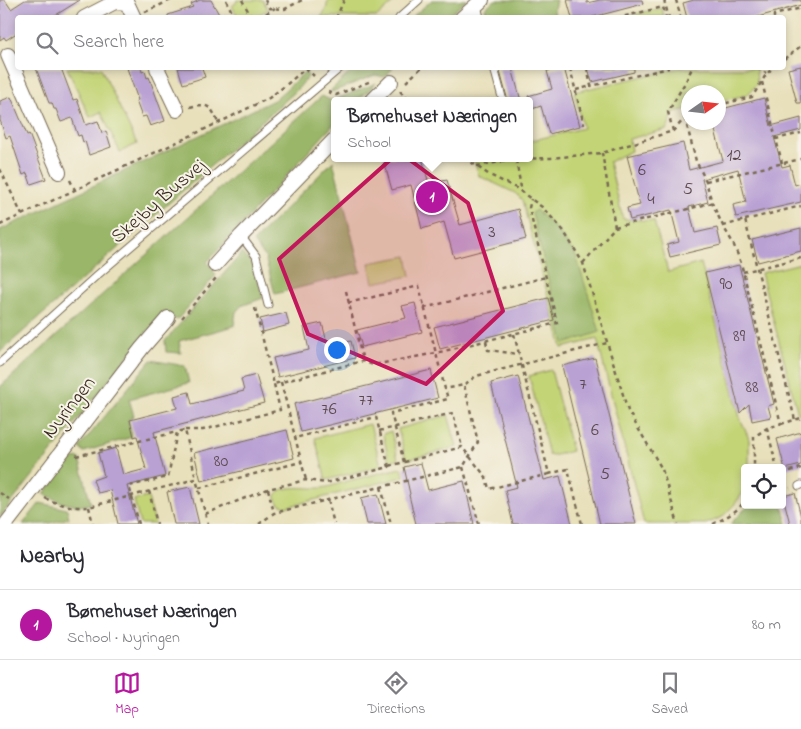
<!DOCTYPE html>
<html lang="en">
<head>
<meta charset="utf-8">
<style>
	:root { --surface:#fff; --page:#f2f2f3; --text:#2b2b33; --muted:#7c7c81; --line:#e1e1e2; --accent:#b5179e }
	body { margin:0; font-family:"Indie Flower",sans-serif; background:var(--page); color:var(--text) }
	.controls { position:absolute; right:15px; bottom:15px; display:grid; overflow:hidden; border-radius:5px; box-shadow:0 2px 8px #0003 }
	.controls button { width:45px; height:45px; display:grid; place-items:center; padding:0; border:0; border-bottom:1px solid var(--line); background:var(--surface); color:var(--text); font:25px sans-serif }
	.compass { position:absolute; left:681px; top:85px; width:45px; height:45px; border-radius:50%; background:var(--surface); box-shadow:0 2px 8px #0003; rotate:76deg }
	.you { position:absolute; left:336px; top:349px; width:18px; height:18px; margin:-12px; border:4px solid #fff; border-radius:50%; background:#1a73e8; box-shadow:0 0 0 8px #1a73e833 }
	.badge { display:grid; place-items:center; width:32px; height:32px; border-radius:50%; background:var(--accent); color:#fff; font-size:16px; font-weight:700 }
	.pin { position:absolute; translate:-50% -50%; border:2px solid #fff; box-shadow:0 1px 5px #0006 }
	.popup { position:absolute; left:331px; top:97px; width:202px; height:65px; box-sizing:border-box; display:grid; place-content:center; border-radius:5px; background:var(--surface); filter:drop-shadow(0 1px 4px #0005); font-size:16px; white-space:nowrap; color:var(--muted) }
	.popup b { font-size:19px; color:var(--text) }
	.popup::after { content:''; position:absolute; left:50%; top:100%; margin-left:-10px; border:10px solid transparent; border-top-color:var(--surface) }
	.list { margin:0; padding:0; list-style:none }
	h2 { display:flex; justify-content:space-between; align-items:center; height:65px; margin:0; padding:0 20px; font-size:21px }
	h2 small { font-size:16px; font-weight:400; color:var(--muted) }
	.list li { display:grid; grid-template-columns:32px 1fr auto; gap:15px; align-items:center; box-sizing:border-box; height:70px; padding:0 20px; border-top:1px solid var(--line) }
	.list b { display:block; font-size:19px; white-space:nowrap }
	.list p { margin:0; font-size:16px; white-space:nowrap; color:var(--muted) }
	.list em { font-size:16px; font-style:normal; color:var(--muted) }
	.icon { flex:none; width:28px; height:28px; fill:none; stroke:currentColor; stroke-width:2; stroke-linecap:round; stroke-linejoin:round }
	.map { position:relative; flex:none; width:801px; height:524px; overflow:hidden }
	.search { position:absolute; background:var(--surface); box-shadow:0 2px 8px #0003; left:15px; right:15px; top:15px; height:55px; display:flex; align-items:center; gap:12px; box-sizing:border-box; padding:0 18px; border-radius:5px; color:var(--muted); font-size:19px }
	.sheet { height:135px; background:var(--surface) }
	nav { display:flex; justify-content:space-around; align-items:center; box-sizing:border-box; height:70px; border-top:1px solid var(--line); background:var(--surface); font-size:14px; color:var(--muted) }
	nav a { display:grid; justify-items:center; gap:2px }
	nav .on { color:var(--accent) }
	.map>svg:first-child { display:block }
	.green { fill:#c3d476; stroke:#7f7f4a }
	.forest { fill:#9ab667; stroke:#6a7042 }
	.building { fill:#b9a1d4 }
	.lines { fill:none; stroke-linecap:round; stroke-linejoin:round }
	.lane-casing { stroke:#786a55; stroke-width:9 }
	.street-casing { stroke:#786a55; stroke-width:16 }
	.path { stroke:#786a55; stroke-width:2.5; stroke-dasharray:4 4; stroke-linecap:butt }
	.lane { stroke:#fff; stroke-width:7 }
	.street { stroke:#fff; stroke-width:14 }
	.marked { fill:#c2185b; fill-opacity:0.2; stroke:#c2185b; stroke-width:4; stroke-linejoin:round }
	.labels { text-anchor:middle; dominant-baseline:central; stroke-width:4; stroke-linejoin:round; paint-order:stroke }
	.number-label { font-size:18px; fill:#5a484c }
	.street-label { font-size:20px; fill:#3b2a1e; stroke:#f7f3e8 }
</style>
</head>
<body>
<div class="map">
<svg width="801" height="524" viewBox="0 0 801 524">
	<rect width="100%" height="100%" fill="#f7f3e8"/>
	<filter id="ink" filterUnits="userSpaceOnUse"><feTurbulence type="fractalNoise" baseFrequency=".02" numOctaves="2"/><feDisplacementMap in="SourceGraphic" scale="10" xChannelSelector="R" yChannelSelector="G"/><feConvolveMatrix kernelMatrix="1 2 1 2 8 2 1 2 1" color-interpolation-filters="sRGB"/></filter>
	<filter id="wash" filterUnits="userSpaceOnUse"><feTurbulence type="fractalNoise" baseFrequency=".0096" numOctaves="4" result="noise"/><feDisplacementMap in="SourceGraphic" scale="20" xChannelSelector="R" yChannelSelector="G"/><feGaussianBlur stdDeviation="1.12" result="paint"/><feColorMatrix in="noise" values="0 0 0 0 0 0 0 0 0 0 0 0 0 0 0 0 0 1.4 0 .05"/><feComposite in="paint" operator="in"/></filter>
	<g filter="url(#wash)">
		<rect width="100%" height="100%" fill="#e8e0bb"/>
		<!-- green -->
		<g class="green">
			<path d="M237,0H263L268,10L254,17H238L232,6L236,3Z"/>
			<path d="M328,0H396L377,17H321L326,10Z"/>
			<path d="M662,8L664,17H622Z"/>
			<path d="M67,68H101L137,144L120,152L101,112L90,117Z"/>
			<path d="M680,68H756L757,84L747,95L719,101L718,92H688V109L674,112L667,129L629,139L631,151L609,162L623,219L654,221L668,272L701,263L740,418L749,439V468H745V490L734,505L722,517L706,524H644L597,339L562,348L522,200L515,193L479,176L474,159L530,158V141L583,128L574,92Z"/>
			<path d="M407,256L411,276L373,283L369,263Z"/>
			<path d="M801,263V413L798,414L761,273Z"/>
			<path d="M551,370L572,451L552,456L549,455L529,376Z"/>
			<path d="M448,415L457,447L406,460L398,429Z"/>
			<path d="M370,424L381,466L326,480L315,438Z"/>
			<path d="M391,431L398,459L389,461L383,434Z"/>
			<path d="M400,468H402L404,476L403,477L286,507C278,505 271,498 280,491C289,485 311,489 322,488C331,487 339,483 348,481C365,477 383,472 400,468Z"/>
			<path d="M148,497L155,524H140L134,500Z"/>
		</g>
		<!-- forest -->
		<g class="forest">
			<path d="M432,0H467L447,17H412Z"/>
			<path d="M495,0H556L554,10L555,17H487L485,8Z"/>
			<path d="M355,68H393L385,77L375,75L332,92L331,90Z"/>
			<path d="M304,73L307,74L308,77L296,91L0,352V230L274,100Z"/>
			<path d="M376,83L357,101H334V124L207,262L216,275L177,320L163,312L0,517V387L322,96L332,101Z"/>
			<path d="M333,161L361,272L275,294L265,257L253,242Z"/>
			<path d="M536,210L558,231L576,256L600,332L564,344L532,213Z"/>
			<path d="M242,253L254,266L263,298L241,306L236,312L234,326L179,341L181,353L166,352L165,341Z"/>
			<path d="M151,360L185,366L189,383L129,399L134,416L128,420L132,437L84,452L79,448Z"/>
			<path d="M79,458L91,504L79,506L63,503L44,494L69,460Z"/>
			<path d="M40,503L67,509L69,518L46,524H23Z"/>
			<path d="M782,504L787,524H730L749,505Z"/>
		</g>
		<g id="blocks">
			<!-- building -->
			<g class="building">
				<path d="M0,0H5L11,9L25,0H80L51,18H18V32L6,40L4,37L0,40Z"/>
				<path d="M200,0H211L221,18H168V15L193,7L191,4Z"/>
				<path d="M567,0H587V3L600,0H642L643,4L589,18H572Z"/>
				<path d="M694,0H801V5L754,18H687L683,3Z"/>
				<path d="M801,66V103H797L788,69Z"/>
				<path d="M36,68H61L73,100L77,99L86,125L98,121L102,133L106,131L111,147L89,155L85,141L83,142L81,135L78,136L72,118L61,122L56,109H54L52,103H49Z"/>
				<path d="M127,68H141L142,72L145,71L147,78L149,77L165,121L150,126L146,116L142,117L136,101L138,100Z"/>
				<path d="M178,68H202L205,77L183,84Z"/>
				<path d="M499,68H512L521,101H508Z"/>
				<path d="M559,68H564L580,126L549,134L541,106L532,109L528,96L552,89L547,71Z"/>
				<path d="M588,68H634V72L592,82Z"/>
				<path d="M11,97L27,135L29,134L46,179L31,184L27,173L23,175L10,136L6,138L0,120V101Z"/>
				<path d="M764,98L771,126L801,118V130L774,137L782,167L790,165L795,185L801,183V202L736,217L733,205L746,202L738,169L702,179L708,202L689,207L695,233L717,228L721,245L670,257L667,245L679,242L671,210L630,220L627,208L640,205L627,156L683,143L689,170L723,161L713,122H718V110Z"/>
				<path d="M383,158H422L429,184L447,180L460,225L518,209L526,239L454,258L444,222L422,229L411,185L392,190Z"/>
				<path d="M801,228V251L758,262L752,240Z"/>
				<path d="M739,265L774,404L768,406L771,417L752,421L749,404L740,413L705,273Z"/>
				<path d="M548,298L554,320L440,349L434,327Z"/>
				<path d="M415,303L422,332L362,347L357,330L406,318L402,306Z"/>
				<path d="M286,313L289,325L263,332L260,319Z"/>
				<path d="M322,323L328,346L351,341L355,358L278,377L273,358L309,350L304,327Z"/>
				<path d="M595,358L636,524H600L562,366Z"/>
				<path d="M431,370L438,398L301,432L294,404Z"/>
				<path d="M256,375L264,403L154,432L165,476L127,486L137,524H118L110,490L98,493L93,480L104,476L98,453L116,448L123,475L146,469L137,436L134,437L130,420L177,408L174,396L189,392L192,404L244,391L241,379Z"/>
				<path d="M518,376L544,480L560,476L572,524H513L505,490L517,487L491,383Z"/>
				<path d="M287,430L294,458L201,481L194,453Z"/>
				<path d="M801,432V465L785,469L777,439Z"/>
				<path d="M421,463L428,490L464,481L474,524H416L409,495L410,494L404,467Z"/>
				<path d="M190,487L199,524H174L167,492Z"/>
				<path d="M795,493L801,517V524H790L783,496Z"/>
				<path d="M378,494L386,524H367L361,498Z"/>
			</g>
		</g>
	</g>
	<g filter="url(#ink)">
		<use href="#blocks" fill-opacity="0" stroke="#786a55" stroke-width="1"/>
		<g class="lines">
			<defs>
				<g id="lane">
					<path d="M477,5L480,18"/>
					<path d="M399,18L419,0"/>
					<path d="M494,68L503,101"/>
					<path d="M241,236L256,256L268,305"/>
					<path d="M0,363L95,277L340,68"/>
					<path d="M799,486L801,485"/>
				</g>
				<g id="street">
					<path d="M84,18L115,2L127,3L134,18"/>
					<path d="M462,18L482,0"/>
					<path d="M8,55L59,172"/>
					<path d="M157,68L177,110"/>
					<path d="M372,101L391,82"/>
					<path d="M215,265L241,236L334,140"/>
					<path d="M6,524L142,348L168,318"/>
				</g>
			</defs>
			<!-- lane casing -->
			<use href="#lane" class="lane-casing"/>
			<!-- street casing -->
			<use href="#street" class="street-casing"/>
			<!-- path -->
			<g class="path">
				<path d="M226,0L235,18"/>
				<path d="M242,0L252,18"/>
				<path d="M265,0L269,8L285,9L302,0"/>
				<path d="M664,0L669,18"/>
				<path d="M676,0L681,18"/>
				<path d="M145,12L171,0"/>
				<path d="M259,18L275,8"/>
				<path d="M336,18L344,0"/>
				<path d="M617,18L663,7L666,18"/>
				<path d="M774,18V15L801,8"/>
				<path d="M784,59L801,46"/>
				<path d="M306,68L314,76"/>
				<path d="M570,68L584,125"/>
				<path d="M587,68L591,86L669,68"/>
				<path d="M757,68L766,73"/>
				<path d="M406,82L421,68"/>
				<path d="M762,82L776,139"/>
				<path d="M576,90L591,86"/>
				<path d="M400,91L409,101"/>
				<path d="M328,92L336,95L371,81"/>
				<path d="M718,105L752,97C759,87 764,75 773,68"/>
				<path d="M190,107C208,102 212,107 218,123"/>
				<path d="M685,118L696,161L706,181L712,203L723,226L733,243L741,263L781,424L767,428L754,437V468"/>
				<path d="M673,131L668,112L686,81L692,68"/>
				<path d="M465,158L488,174L516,188L542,207L563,230L583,263L628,411L662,469L678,524"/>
				<path d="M516,160L522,193"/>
				<path d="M782,163L776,139L801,133"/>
				<path d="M477,166L516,159L551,158L602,153L673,131L688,115"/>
				<path d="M0,169L22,215"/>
				<path d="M70,180L75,190"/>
				<path d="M706,181L801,159"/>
				<path d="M745,220L801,206"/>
				<path d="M0,225L218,123L269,98L286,85L306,68"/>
				<path d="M723,226L745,220L795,420"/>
				<path d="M615,227L712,203"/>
				<path d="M583,263L615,227L602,153"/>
				<path d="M743,272L801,258"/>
				<path d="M346,291L363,361"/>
				<path d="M348,303L419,286L445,389L464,385L476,376L607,343"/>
				<path d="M255,308L274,384L363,361L373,365L436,353L557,323L529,208L531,199"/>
				<path d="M424,308L546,277"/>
				<path d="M182,318L216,278"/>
				<path d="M514,334L549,474L568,469L582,524"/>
				<path d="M486,341L488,350L519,354"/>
				<path d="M281,382L306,480"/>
				<path d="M781,424L801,418"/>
				<path d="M767,428L777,468"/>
				<path d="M185,430H203L280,410L274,384"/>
				<path d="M379,431L453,413L462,447"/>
				<path d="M76,456L177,432"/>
				<path d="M404,462L391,413L448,399L445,389"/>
				<path d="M389,466L462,447L486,477L489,489L549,474"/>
				<path d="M463,467L479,524"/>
				<path d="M782,473L801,468"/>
				<path d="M381,487L391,524"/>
				<path d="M199,488L301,462"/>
				<path d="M268,489L274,513"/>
				<path d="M782,490L790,488"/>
				<path d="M149,491L157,524"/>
				<path d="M0,493L9,499"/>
				<path d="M45,498C59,505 73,508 89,507L196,479L208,524"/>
				<path d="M328,500L334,524"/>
				<path d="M89,507L93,524"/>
				<path d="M205,514L268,489L306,480L326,483L389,467L376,417L295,438"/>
				<path d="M139,524L129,486L168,477L177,432L185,430L196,479"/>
				<path d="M259,524L274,513L463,467L478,442L464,385"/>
				<path d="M713,524C725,518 739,511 745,500"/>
			</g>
			<!-- lane -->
			<use href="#lane" class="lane"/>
			<!-- street -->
			<use href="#street" class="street"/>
		</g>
	</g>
	<!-- marked area -->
	<path class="marked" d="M399,152L468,203L503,311L426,384L308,334L279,259Z"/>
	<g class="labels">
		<!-- number labels -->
		<g class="number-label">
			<text x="734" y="156">12</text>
			<text x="642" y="171">6</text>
			<text x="688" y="190">5</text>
			<text x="651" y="200">4</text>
			<text x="492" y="233">3</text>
			<text x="726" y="285">90</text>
			<text x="739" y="337">89</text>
			<text x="583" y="385">7</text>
			<text x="752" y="388">88</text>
			<text x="366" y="401">77</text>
			<text x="329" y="410">76</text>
			<text x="595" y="431">6</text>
			<text x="221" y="462">80</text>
			<text x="605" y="475">5</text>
		</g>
		<!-- street labels -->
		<g class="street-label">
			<text transform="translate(159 202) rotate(-41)">Skejby Busvej</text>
			<text transform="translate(70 408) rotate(-52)">Nyringen</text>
		</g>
	</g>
</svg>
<div class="controls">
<button><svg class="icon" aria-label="locate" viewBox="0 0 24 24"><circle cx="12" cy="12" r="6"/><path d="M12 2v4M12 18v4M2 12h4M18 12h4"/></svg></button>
</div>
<svg class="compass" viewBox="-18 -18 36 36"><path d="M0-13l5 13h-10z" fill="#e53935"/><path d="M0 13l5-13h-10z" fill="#7c7c81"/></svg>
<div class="you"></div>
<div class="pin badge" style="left:432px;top:197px">1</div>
<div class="popup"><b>Børnehuset Næringen</b>School</div>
<div class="search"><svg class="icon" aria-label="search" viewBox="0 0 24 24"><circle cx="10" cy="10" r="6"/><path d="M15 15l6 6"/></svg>Search here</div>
</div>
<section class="sheet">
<h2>Nearby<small></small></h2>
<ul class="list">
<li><span class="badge">1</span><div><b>Børnehuset Næringen</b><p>School · Nyringen</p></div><em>80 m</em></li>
</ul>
</section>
<nav>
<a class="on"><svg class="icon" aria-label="map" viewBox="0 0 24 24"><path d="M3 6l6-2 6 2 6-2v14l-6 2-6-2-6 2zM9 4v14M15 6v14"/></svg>Map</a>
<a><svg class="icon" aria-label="directions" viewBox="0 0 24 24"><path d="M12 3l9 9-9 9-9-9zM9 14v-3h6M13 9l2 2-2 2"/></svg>Directions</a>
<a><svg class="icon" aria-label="saved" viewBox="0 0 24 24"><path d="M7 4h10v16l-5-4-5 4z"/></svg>Saved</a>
</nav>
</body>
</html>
